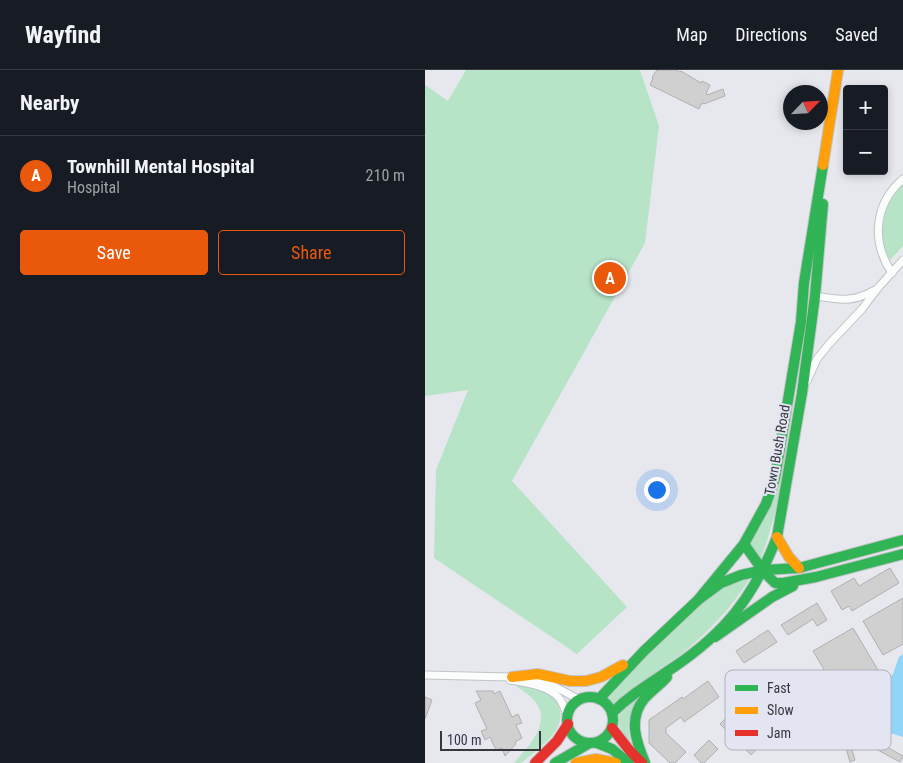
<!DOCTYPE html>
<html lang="en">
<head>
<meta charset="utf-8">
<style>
	:root { --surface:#171b24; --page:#20242c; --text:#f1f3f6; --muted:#9ea1a6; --line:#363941; --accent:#ea580c }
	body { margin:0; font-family:"Roboto Condensed",sans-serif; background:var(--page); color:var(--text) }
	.controls { position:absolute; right:15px; top:15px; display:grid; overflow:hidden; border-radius:5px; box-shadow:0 2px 8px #0003 }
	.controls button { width:45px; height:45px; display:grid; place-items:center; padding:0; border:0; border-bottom:1px solid var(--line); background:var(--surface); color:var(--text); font:25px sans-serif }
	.compass { position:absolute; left:358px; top:15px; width:45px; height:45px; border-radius:50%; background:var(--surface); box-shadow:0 2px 8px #0003; rotate:65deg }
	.scale { position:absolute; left:15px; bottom:12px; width:101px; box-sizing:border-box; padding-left:5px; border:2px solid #37383d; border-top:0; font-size:14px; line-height:18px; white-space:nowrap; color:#37383d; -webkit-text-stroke:4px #e3e6f2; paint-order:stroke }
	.you { position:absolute; left:231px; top:419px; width:18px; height:18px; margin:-12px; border:4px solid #fff; border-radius:50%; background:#1a73e8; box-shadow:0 0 0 8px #1a73e833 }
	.badge { display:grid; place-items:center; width:32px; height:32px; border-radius:50%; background:var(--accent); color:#fff; font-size:16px; font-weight:700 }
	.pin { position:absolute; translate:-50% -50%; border:2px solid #fff; box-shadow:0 1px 5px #0006 }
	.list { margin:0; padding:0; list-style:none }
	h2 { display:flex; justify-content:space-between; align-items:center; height:65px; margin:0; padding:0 20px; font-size:21px }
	h2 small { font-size:16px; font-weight:400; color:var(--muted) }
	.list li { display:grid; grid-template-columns:32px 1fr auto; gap:15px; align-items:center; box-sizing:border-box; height:80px; padding:0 20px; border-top:1px solid var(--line) }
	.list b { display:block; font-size:19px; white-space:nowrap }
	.list p { margin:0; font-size:16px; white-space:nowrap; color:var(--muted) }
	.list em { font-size:16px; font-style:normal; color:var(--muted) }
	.actions { display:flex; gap:10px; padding:15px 20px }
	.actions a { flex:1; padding:11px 0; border:1px solid var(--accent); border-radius:5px; text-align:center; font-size:18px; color:var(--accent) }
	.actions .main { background:var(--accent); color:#fff }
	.map { position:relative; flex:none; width:478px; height:693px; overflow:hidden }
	header { display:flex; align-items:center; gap:30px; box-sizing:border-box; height:70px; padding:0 25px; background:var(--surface); border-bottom:1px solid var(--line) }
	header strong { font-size:24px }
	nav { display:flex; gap:28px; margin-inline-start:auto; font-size:18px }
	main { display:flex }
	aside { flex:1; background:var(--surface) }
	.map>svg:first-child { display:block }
	.green { fill:#b7e3c7 }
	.water { fill:#91d6f8 }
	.building { fill:#d0d0d0; stroke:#b1b0b1 }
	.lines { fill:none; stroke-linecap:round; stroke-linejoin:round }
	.street-casing { stroke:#c1c3c7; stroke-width:9 }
	.fast-casing { stroke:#c1c3c7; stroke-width:12 }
	.slow-casing { stroke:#c1c3c7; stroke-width:12 }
	.jam-casing { stroke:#c1c3c7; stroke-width:12 }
	.street { stroke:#fbfcfc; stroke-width:7 }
	.fast { stroke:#30b455; stroke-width:10 }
	.slow { stroke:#ff9f0a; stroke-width:10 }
	.jam { stroke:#e5322d; stroke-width:10 }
	.labels { text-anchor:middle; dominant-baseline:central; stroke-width:4; stroke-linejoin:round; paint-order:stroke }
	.street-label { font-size:14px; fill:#37383d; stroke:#e3e6f2 }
	.key { fill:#e3e6f2; stroke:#afb2bc; stroke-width:1 }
	.key-label { font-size:14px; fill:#37383d }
</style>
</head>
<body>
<header>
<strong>Wayfind</strong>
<nav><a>Map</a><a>Directions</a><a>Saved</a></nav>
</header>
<main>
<aside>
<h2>Nearby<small></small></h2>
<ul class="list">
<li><span class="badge">A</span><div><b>Townhill Mental Hospital</b><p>Hospital</p></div><em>210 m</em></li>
</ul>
<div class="actions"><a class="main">Save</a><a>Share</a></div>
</aside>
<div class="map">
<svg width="478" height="693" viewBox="0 0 478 693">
	<rect width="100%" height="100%" fill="#e6e8ee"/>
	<!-- green -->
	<g class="green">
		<path d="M41,0H215L234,56L220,173L87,411L202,537L152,584L9,488L11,400L43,320L0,326V15L23,31Z"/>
		<path d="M478,111V176L465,190C449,166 459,131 478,111Z"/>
		<path d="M364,368C357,410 351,450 335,490L323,475L356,395Z"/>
		<path d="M328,503C312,531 290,555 266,576C241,597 212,613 189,635L179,626L290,517Z"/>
		<path d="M230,611C212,632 198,643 206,673C176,644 208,629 230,611Z"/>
		<path d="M88,613C97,615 110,615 118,619C125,622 132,629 134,636C143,660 112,680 96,693H89C104,676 130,650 107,628C101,622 94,619 88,613Z"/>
	</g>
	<!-- water -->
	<path class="water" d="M478,584V667L465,663L451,654L448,640L461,613L468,604L474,587Z"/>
	<!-- building -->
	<g class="building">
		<path d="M232,0H251L255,2L256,1L276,13L277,11L285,15L281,24L282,25L298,19L300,26L279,34L277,33L274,39L225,15L228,8L227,7Z"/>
		<path d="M465,498L474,513L427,541L424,536L417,540L406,521L429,508L434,516Z"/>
		<path d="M478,528V574L458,585L438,551Z"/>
		<path d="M392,533L402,550L392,556L388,549L363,565L356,555Z"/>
		<path d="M428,558L453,600L413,623L388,581Z"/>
		<path d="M343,560L352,572L319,593L311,581Z"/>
		<path d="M283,611L294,627L259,652L256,647L241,658V663L261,682L250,693H245L224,673V650L257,627L258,629Z"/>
		<path d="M51,621H68L69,624L75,621L87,647L93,644L97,653L91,655L97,668L90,672L91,674L80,686L77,678L71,680L65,667L60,670L56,661L62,659L50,633L56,630Z"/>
		<path d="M0,627L7,630L0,649Z"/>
		<path d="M313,636L343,667L326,685L295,654Z"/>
		<path d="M284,670L293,679L279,693H276L269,685Z"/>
		<path d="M425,673L430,690L425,692L420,675Z"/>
		<path d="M455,673L478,686L475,692L451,679Z"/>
	</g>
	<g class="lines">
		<defs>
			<g id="street">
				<path d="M467,203C446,172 449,134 478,109"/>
				<path d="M390,226C417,230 427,233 452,219"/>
				<path d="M382,311L392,289L404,274L437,239L452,219L478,190"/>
				<path d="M0,605L89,607"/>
				<path d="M103,608L123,613L155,630"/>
				<path d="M85,610C100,613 123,615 134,628C138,633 140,640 143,646"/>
			</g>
			<g id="fast">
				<path d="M319,474L339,502L350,513H358L391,507L478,484"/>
				<path d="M273,530L296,513L316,505L339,500L374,498L478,470"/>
				<path d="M290,567L347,527L368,516"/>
				<circle cx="165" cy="650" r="23"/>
				<path d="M174,629L219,581L273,530L319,474L341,434L350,408L376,252L379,213L398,95"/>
				<path d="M187,643C206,624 227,612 249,597C301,562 329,526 352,467L377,323L390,226L398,134"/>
				<path d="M172,673L187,679L204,693"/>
				<path d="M130,693L163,674"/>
				<path d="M220,693C211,671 203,649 219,629C226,621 235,615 242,607"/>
			</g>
			<g id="slow">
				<path d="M398,95L413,0"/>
				<path d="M352,467L364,487L374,498"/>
				<path d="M87,607L113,604L145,611H161L176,607L198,595"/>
				<path d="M151,693L171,689L191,693"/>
			</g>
			<g id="jam">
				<path d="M187,658L205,681L217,693"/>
				<path d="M110,693L132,671L143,654"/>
			</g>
		</defs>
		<!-- street casing -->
		<use href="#street" class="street-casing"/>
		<!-- fast casing -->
		<use href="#fast" class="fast-casing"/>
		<!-- slow casing -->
		<use href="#slow" class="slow-casing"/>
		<!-- jam casing -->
		<use href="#jam" class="jam-casing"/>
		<!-- street -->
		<use href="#street" class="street"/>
		<!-- fast -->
		<use href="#fast" class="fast"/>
		<!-- slow -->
		<use href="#slow" class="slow"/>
		<!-- jam -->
		<use href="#jam" class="jam"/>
	</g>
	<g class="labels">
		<!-- street labels -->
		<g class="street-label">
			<text transform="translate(352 380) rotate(-80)">Town Bush Road</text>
		</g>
	</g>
	<!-- legend -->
	<rect x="300" y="600" width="166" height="80" rx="8" class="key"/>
	<rect x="310" y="615" width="23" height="6" fill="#30b455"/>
	<rect x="310" y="637" width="23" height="7" fill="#ff9f0a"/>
	<rect x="310" y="660" width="23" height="6" fill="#e5322d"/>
	<g class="key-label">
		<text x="342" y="623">Fast</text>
		<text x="342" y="645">Slow</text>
		<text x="342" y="668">Jam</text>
	</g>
</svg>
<div class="controls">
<button>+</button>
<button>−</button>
</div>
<svg class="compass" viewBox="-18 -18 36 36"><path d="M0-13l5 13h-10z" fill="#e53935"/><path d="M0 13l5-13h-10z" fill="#9ea1a6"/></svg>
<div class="scale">100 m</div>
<div class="you"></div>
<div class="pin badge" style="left:185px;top:208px">A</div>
</div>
</main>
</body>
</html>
